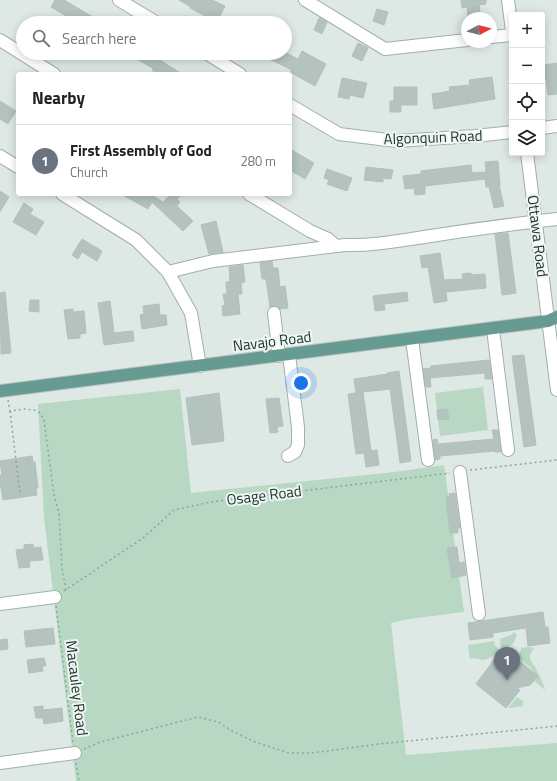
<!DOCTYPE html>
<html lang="en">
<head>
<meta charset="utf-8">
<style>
	:root { --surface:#fff; --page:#f2f2f2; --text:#222; --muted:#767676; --line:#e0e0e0; --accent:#b45309 }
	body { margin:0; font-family:"Titillium Web",sans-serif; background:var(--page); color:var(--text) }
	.controls { position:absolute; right:12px; top:12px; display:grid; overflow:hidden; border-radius:4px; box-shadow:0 2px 10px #0003 }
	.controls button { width:36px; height:36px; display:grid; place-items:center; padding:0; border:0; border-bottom:1px solid var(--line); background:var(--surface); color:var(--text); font:20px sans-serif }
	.compass { position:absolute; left:461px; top:12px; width:36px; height:36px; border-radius:50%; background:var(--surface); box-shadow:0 2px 10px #0003; rotate:83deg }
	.you { position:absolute; left:301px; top:383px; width:14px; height:14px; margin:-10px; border:3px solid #fff; border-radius:50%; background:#1a73e8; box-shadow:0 0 0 6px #1a73e833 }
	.badge { display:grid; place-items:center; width:26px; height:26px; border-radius:50%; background:var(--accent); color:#fff; font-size:13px; font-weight:700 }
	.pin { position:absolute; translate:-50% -33px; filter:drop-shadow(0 1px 2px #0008) }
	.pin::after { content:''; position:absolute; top:21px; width:14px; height:12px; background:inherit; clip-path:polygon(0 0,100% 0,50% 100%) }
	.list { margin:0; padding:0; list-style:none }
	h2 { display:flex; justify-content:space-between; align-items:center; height:52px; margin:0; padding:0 16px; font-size:17px }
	h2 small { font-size:13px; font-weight:400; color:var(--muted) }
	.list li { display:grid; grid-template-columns:26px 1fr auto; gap:12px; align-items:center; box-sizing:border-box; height:72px; padding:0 16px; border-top:1px solid var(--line) }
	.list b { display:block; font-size:15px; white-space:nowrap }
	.list p { margin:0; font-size:13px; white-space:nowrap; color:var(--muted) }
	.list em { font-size:13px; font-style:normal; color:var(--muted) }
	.icon { flex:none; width:22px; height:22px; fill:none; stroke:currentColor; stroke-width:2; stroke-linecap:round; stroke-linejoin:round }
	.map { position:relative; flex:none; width:557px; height:781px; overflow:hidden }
	.search { position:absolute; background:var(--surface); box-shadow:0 2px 10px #0003; left:16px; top:16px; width:276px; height:44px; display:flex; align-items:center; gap:10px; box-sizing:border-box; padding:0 14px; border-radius:22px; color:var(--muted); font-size:15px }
	.panel { position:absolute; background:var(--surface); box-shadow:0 2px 10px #0003; left:16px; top:72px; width:276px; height:124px; border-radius:4px }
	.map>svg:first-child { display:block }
	.green { fill:#b8d8c3 }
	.building { fill:#b4c3be; stroke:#b1c1bc }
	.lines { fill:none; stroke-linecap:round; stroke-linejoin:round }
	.minor-casing { stroke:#a2afac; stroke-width:14 }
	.major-casing { stroke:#bcc3c2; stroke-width:14 }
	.path { stroke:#81aaa0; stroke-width:1.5; stroke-dasharray:2 3; stroke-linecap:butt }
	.minor { stroke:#fff; stroke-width:12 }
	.major { stroke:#669b91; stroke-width:12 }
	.labels { text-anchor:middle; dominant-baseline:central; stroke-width:4; stroke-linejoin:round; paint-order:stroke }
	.street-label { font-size:15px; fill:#213732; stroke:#eef5f2 }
</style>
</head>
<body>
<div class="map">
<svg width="557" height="781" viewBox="0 0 557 781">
	<rect width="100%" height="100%" fill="#dee8e5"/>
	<!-- green -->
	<g class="green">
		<path d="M483,387L488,430L440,436L435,393Z"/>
		<path d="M180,389L191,493L395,472L444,465L464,612L409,619L391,623L406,755L557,743V781H76L44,518L38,404Z"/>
		<path d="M514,632L517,635C514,644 511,648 501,648L500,639L511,635Z"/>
		<path d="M494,641L495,645L499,650C494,655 487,662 479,659C475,658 474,658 470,659L468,645Z"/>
		<path d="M528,647L534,648C527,659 530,658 535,667C538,673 544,684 545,690L534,681L536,678C535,668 524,663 516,657L521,651V648Z"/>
		<path d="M517,697L523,701V706L508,708Z"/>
	</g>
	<!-- building -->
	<g class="building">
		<path d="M55,0H64L103,23H78L51,7Z"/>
		<path d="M179,0H212L225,6L217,22L190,8L191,7Z"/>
		<path d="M461,0H486V4L479,5L481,18H468L467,7L462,8Z"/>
		<path d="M377,9L388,12L384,25L373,21Z"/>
		<path d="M319,18L327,22L322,34L314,30Z"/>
		<path d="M358,43L368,48L362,61L352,56Z"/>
		<path d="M302,51L326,64L315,86L290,72L292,70L257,53H286L298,59Z"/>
		<path d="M126,53H149L182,74H158L152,70L154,69Z"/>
		<path d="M557,63V94L548,95L544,65Z"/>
		<path d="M492,77L495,99L434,109L432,94L450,91L449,87L470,85L469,80Z"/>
		<path d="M342,78L367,83L363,98L350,95L349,99L338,97Z"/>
		<path d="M394,87H417V105H401V112H390V101H394Z"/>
		<path d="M0,101L16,111L8,124L0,119Z"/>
		<path d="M290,149L314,163L305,179L290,170Z"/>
		<path d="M498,161L500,185H499L504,206L494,208L489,187H486L485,179L425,186V194L415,195L414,188L405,189L403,176L421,174V171L471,165L472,173L486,172L485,162Z"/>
		<path d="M366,167L393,170L391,179L383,178V182L364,180Z"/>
		<path d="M327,169L352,178L347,191L327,184L329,180L324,178Z"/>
		<path d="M0,191L9,197L0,212Z"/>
		<path d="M121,194H150L163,202L171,194H182L177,199L180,202L177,206L193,221L183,231L152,202L148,209Z"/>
		<path d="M24,203L33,209L30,214L44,222L36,235L13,222Z"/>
		<path d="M216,221L223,252L209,254L201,225Z"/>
		<path d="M508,233L516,293L502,295L495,234Z"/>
		<path d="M82,239L102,251L97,261L82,252L78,259L72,255Z"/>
		<path d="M440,253L444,280L463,279L462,274L471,273V275L485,274L486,288L446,292L447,301L434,303L428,267L422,268L420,256Z"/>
		<path d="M272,261L273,268H278L280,287L285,286L288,308L280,309L277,306L270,307L266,279H262L260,263Z"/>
		<path d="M243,265L245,282L241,283L242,294H238L240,314L223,316L222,306L225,305L223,294H227L226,282H230L229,267Z"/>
		<path d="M5,292L11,353L1,354L0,293Z"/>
		<path d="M407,292L408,301L384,304L385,310L375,311L373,296Z"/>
		<path d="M30,300H39V312L29,311Z"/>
		<path d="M110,301L114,333L133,331L134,341L104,345L98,303Z"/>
		<path d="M159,304L160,315H166L167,325L142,329L140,315L144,314L143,306Z"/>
		<path d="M73,309V312L84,311L86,333L80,334V338L68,339L64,310Z"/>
		<path d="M524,355L536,445L524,447L512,356Z"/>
		<path d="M489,360L492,379H485V373L430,378L431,387H426L423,369L431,368V366Z"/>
		<path d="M399,371L411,461L400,463L390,389L363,392L371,451L377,450L379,465L366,467L364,453L356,454L348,394L356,393L354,379L388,374L387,373Z"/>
		<path d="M219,393L224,441L192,445L186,398Z"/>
		<path d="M279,398L283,426L277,427L278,432L270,433L266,399Z"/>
		<path d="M447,409L449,419L438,420L437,410Z"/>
		<path d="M492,430H498L501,452H495V451L440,456V459L435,460L433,440L437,439L438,444L494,439Z"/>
		<path d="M32,456L33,462H35L38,488H36L37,495L3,500L0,482V475H2L0,461Z"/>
		<path d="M455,493L460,528H458V533H450L446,497H450L449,494Z"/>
		<path d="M33,544L34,548L41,547L43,560L29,561L30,567L19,568L16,550L24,549V545Z"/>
		<path d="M457,547L459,563L464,562L466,575L452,578L447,548Z"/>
		<path d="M543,612L545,627H548L550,643L528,646L526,628L493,633V637L470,640L468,623Z"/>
		<path d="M53,628L55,644L26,647L24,631Z"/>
		<path d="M7,639L8,649L0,650V640Z"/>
		<path d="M499,653L514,664L517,659L538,676L530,685L517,688L520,690L506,708L476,684Z"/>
		<path d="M44,658L46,666H42L43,671L29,673L27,660Z"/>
		<path d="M43,706V710L62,708L63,721L44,724L43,718H36L34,707Z"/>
	</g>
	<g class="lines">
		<defs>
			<g id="minor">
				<path d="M119,0L157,23"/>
				<path d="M305,0L385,49L467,40"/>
				<path d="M508,0L512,31"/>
				<path d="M491,37L512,35"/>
				<path d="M0,40L54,74"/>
				<path d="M206,53L240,74"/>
				<path d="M290,105L339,134L396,141L475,136L512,132"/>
				<path d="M542,128L557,126"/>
				<path d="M527,153L557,390"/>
				<path d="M0,156L18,167"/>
				<path d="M62,194L136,240L168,272L191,313L200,366"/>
				<path d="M249,194L310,231L328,239L336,246"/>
				<path d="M168,272L213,261L345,245C372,246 397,241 424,237C468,230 513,224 557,219"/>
				<path d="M274,313L279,356"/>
				<path d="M493,329L508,450"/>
				<path d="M412,339L428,460"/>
				<path d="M288,456L295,452L298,445V427L289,355"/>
				<path d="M460,472L479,614"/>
				<path d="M0,604L55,597"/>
				<path d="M0,763L75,753"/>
			</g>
			<path id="major" d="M0,391L548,321L557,317"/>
		</defs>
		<!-- minor casing -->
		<use href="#minor" class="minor-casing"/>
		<!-- major casing -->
		<use href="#major" class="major-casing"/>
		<!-- path -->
		<g class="path">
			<path d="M8,400L10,411L25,409L34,410L40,413L44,420L54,495L59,513L62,569L66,590"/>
			<path d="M10,411L20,493"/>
			<path d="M470,470L557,460"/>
			<path d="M64,591L143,538L174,510L211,502L450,473"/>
			<path d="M56,606L73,743"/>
			<path d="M84,749L100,742L198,717L218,722L234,732L255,742L289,753H312L379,744L557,726"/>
			<path d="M76,763L79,781"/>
		</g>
		<!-- minor -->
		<use href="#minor" class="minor"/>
		<!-- major -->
		<use href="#major" class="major"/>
	</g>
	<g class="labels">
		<!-- street labels -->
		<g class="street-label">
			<text transform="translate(433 137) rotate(-2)">Algonquin Road</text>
			<text transform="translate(538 236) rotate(83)">Ottawa Road</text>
			<text transform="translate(272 341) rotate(-7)">Navajo Road</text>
			<text transform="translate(264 495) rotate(-7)">Osage Road</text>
			<text transform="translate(77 688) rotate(83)">Macauley Road</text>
		</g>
	</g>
</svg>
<div class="controls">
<button>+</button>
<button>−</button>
<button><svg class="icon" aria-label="locate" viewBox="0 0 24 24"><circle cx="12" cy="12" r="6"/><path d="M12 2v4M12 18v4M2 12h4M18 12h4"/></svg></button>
<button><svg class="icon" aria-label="layers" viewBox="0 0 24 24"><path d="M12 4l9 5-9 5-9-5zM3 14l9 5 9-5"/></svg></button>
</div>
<svg class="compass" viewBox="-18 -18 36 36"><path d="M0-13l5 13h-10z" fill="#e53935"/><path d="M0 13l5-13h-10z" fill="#767676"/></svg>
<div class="you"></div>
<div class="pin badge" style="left:507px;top:680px;background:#6b7280">1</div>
<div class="search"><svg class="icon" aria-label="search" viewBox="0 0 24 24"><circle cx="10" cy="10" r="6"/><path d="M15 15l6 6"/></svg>Search here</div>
<section class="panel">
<h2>Nearby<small></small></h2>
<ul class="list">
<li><span class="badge" style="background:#6b7280">1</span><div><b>First Assembly of God</b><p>Church</p></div><em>280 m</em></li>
</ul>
</section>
</div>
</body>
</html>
